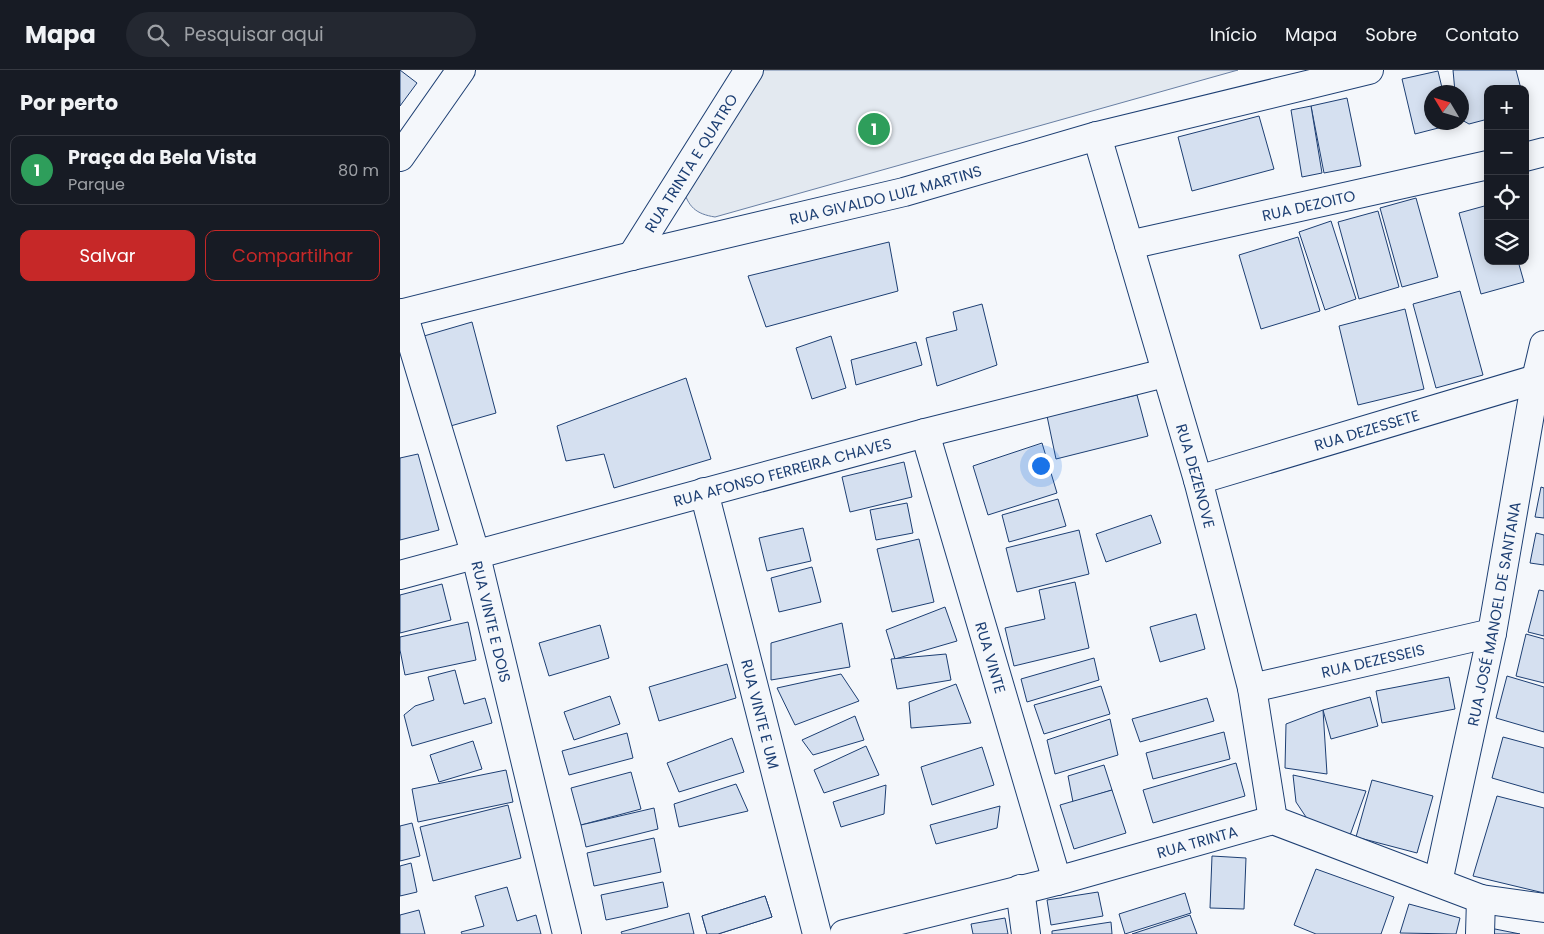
<!DOCTYPE html>
<html lang="pt">
<head>
<meta charset="utf-8">
<style>
	:root { --surface:#171b24; --page:#242831; --text:#f1f3f6; --muted:#9ea1a6; --line:#363941; --accent:#c62828 }
	body { margin:0; font-family:Poppins,sans-serif; background:var(--page); color:var(--text) }
	.controls { position:absolute; right:15px; top:15px; display:grid; overflow:hidden; border-radius:10px; box-shadow:0 2px 12px #0003 }
	.controls button { width:45px; height:45px; display:grid; place-items:center; padding:0; border:0; border-bottom:1px solid var(--line); background:var(--surface); color:var(--text); font:25px sans-serif }
	.compass { position:absolute; left:1024px; top:15px; width:45px; height:45px; border-radius:50%; background:var(--surface); box-shadow:0 2px 12px #0003; rotate:308deg }
	.you { position:absolute; left:640px; top:395px; width:18px; height:18px; margin:-12px; border:4px solid #fff; border-radius:50%; background:#1a73e8; box-shadow:0 0 0 8px #1a73e833 }
	.badge { display:grid; place-items:center; width:32px; height:32px; border-radius:50%; background:var(--accent); color:#fff; font-size:16px; font-weight:700 }
	.pin { position:absolute; translate:-50% -50%; border:2px solid #fff; box-shadow:0 1px 5px #0006 }
	.list { margin:0; padding:0; list-style:none }
	h2 { display:flex; justify-content:space-between; align-items:center; height:65px; margin:0; padding:0 20px; font-size:21px }
	h2 small { font-size:16px; font-weight:400; color:var(--muted) }
	.list li { display:grid; grid-template-columns:32px 1fr auto; gap:15px; align-items:center; box-sizing:border-box; height:70px; margin:0 10px 10px; padding:0 10px; border:1px solid var(--line); border-radius:10px }
	.list b { display:block; font-size:19px; white-space:nowrap }
	.list p { margin:0; font-size:16px; white-space:nowrap; color:var(--muted) }
	.list em { font-size:16px; font-style:normal; color:var(--muted) }
	.actions { display:flex; gap:10px; padding:15px 20px }
	.actions a { flex:1; padding:11px 0; border:1px solid var(--accent); border-radius:10px; text-align:center; font-size:18px; color:var(--accent) }
	.actions .main { background:var(--accent); color:#fff }
	.icon { flex:none; width:28px; height:28px; fill:none; stroke:currentColor; stroke-width:2; stroke-linecap:round; stroke-linejoin:round }
	.map { position:relative; flex:none; width:1144px; height:864px; overflow:hidden }
	header { display:flex; align-items:center; gap:30px; box-sizing:border-box; height:70px; padding:0 25px; background:var(--surface); border-bottom:1px solid var(--line) }
	header strong { font-size:24px }
	nav { display:flex; gap:28px; margin-inline-start:auto; font-size:18px }
	.search { width:350px; height:45px; background:var(--page); display:flex; align-items:center; gap:12px; box-sizing:border-box; padding:0 18px; border-radius:28px; color:var(--muted); font-size:19px }
	main { display:flex }
	aside { flex:1; background:var(--surface) }
	.map>svg:first-child { display:block }
	.green { fill:#e3e9f0; stroke:#687fa3 }
	.building { fill:#d5e0f0; stroke:#1d3f73 }
	.lines { fill:none; stroke-linecap:round; stroke-linejoin:round }
	.minor-casing { stroke:#1d3f73; stroke-width:30 }
	.minor { stroke:#f4f7fb; stroke-width:28 }
	.labels { text-anchor:middle; dominant-baseline:central; stroke-width:4; stroke-linejoin:round; paint-order:stroke }
	.street-label { font-size:15px; fill:#1d3f73; stroke:#f4f7fb }
</style>
</head>
<body>
<header>
<strong>Mapa</strong>
<div class="search"><svg class="icon" aria-label="search" viewBox="0 0 24 24"><circle cx="10" cy="10" r="6"/><path d="M15 15l6 6"/></svg>Pesquisar aqui</div>
<nav><a>Início</a><a>Mapa</a><a>Sobre</a><a>Contato</a></nav>
</header>
<main>
<aside>
<h2>Por perto<small></small></h2>
<ul class="list">
<li><span class="badge" style="background:#2e9e5b">1</span><div><b>Praça da Bela Vista</b><p>Parque</p></div><em>80 m</em></li>
</ul>
<div class="actions"><a class="main">Salvar</a><a>Compartilhar</a></div>
</aside>
<div class="map">
<svg width="1144" height="864" viewBox="0 0 1144 864">
	<rect width="100%" height="100%" fill="#f4f7fb"/>
	<!-- green -->
	<path class="green" d="M360,0H838L315,147C296,144 288,137 283,118Z"/>
	<!-- building -->
	<g class="building">
		<path d="M0,0L17,13L0,36Z"/>
		<path d="M1053,0H1116L1121,19H1088V49L1069,54L1062,50V22H1055Z"/>
		<path d="M1038,1L1043,22H1032V52H1049L1050,55L1015,64L1002,9Z"/>
		<path d="M947,28L961,96L924,103L911,36Z"/>
		<path d="M911,36L922,103L902,107L891,40Z"/>
		<path d="M859,46L874,99L792,121L778,67Z"/>
		<path d="M1016,128L1038,207L1002,217L980,138Z"/>
		<path d="M1088,135V191H1118L1124,212L1081,224L1059,143Z"/>
		<path d="M978,141L999,217L959,229L938,152Z"/>
		<path d="M931,151L956,229L925,240L899,162Z"/>
		<path d="M898,167L920,241L861,259L839,185Z"/>
		<path d="M489,172L498,221L366,257L348,206Z"/>
		<path d="M1060,221L1083,305L1036,318L1013,234Z"/>
		<path d="M582,234L597,295L537,316L526,268L557,260L553,242Z"/>
		<path d="M1005,239L1024,319L958,335L939,256Z"/>
		<path d="M72,252L96,343L47,357L24,266Z"/>
		<path d="M431,266L446,318L412,329L396,278Z"/>
		<path d="M516,272L522,295L456,315L451,290Z"/>
		<path d="M286,308L311,389L214,418L204,384L166,391L157,356Z"/>
		<path d="M737,325L748,366L656,389L647,346Z"/>
		<path d="M642,373L657,423L588,445L573,396Z"/>
		<path d="M18,384L39,460L0,470V388Z"/>
		<path d="M504,392L512,427L450,442L442,407Z"/>
		<path d="M1141,417L1144,418V448L1135,447Z"/>
		<path d="M658,429L666,456L609,472L602,445Z"/>
		<path d="M507,433L513,463L476,470L470,440Z"/>
		<path d="M751,445L761,473L706,492L696,464Z"/>
		<path d="M403,458L411,491L367,501L359,468Z"/>
		<path d="M679,460L689,504L617,522L606,478Z"/>
		<path d="M1136,463L1144,465V495L1130,493Z"/>
		<path d="M519,469L534,532L492,542L477,479Z"/>
		<path d="M412,497L421,532L379,542L371,508Z"/>
		<path d="M675,512L689,578L614,596L605,558L645,549L639,520Z"/>
		<path d="M42,514L51,550L0,563V525Z"/>
		<path d="M1139,520L1144,521V566L1128,562Z"/>
		<path d="M545,537L557,571L495,589L486,560Z"/>
		<path d="M796,544L805,579L760,592L750,557Z"/>
		<path d="M68,552L76,590L5,605L0,580V567Z"/>
		<path d="M442,553L450,597L371,610V573Z"/>
		<path d="M200,555L209,588L149,606L139,573Z"/>
		<path d="M1126,564L1144,569V613L1116,606Z"/>
		<path d="M546,584L551,610L497,619L491,589Z"/>
		<path d="M694,588L699,610L627,632L621,609Z"/>
		<path d="M327,594L336,628L259,651L249,617Z"/>
		<path d="M55,600L64,634L85,628L92,653L12,676L4,645L15,636L34,630L28,607Z"/>
		<path d="M441,604L459,631L395,655L377,618Z"/>
		<path d="M1107,606L1144,617V662L1096,648Z"/>
		<path d="M1049,607L1055,639L982,653L976,621Z"/>
		<path d="M556,614L571,653L511,658L509,632Z"/>
		<path d="M701,616L710,644L644,664L634,635Z"/>
		<path d="M210,626L220,654L174,670L164,642Z"/>
		<path d="M970,627L978,656L931,669L923,640Z"/>
		<path d="M807,628L814,651L740,672L732,649Z"/>
		<path d="M923,640L927,704L885,698L886,654Z"/>
		<path d="M455,646L464,670L413,685L402,670Z"/>
		<path d="M710,649L718,685L655,704L647,670Z"/>
		<path d="M824,662L830,689L753,709L746,683Z"/>
		<path d="M227,663L233,688L169,705L162,681Z"/>
		<path d="M1103,667L1144,678V723L1092,708Z"/>
		<path d="M332,668L344,702L279,722L267,693Z"/>
		<path d="M73,671L82,699L39,712L30,685Z"/>
		<path d="M466,676L479,705L424,723L414,700Z"/>
		<path d="M582,677L594,715L532,735L521,697Z"/>
		<path d="M836,693L845,726L753,753L743,720Z"/>
		<path d="M704,695L712,720L673,732L668,706Z"/>
		<path d="M106,700L113,732L18,752L12,719Z"/>
		<path d="M231,702L241,739L181,755L171,718Z"/>
		<path d="M893,705L966,721L949,768L912,756L896,732Z"/>
		<path d="M972,710L1033,726L1017,783L956,767Z"/>
		<path d="M336,714L348,741L279,757L274,734Z"/>
		<path d="M486,715L484,744L441,757L433,732Z"/>
		<path d="M712,720L726,763L674,779L660,735Z"/>
		<path d="M1097,726L1144,738V823L1073,806Z"/>
		<path d="M108,735L121,788L33,811L20,757Z"/>
		<path d="M600,736L597,758L536,774L530,755Z"/>
		<path d="M254,738L258,759L186,777L181,755Z"/>
		<path d="M12,753L20,786L0,791V756Z"/>
		<path d="M254,768L261,802L194,816L187,783Z"/>
		<path d="M812,786L846,788L844,839L810,838Z"/>
		<path d="M11,793L17,822L0,826V796Z"/>
		<path d="M916,799L994,827L981,864H916L894,855Z"/>
		<path d="M263,812L268,837L206,850L201,825Z"/>
		<path d="M107,817L117,851L136,845L141,864H62L61,862L84,856L75,826Z"/>
		<path d="M698,822L703,846L651,855L647,830Z"/>
		<path d="M785,823L791,843L725,864L719,844Z"/>
		<path d="M365,826L372,847L318,864H307L302,846Z"/>
		<path d="M365,826L372,847L318,864H307L302,846Z"/>
		<path d="M1009,834L1060,848L1056,864L1000,863Z"/>
		<path d="M19,840L25,864H0V845Z"/>
		<path d="M289,843L294,864H222L221,862Z"/>
		<path d="M790,845L797,864H732Z"/>
		<path d="M605,848L608,864H573L571,854Z"/>
		<path d="M711,852L712,864H652V861Z"/>
		<path d="M1085,857L1120,864H1085Z"/>
	</g>
	<g class="lines">
		<defs>
			<g id="minor">
				<path id="s1" d="M697,66L798,410L852,618L873,750"/>
				<path d="M0,87L61,0"/>
				<path d="M1125,87L1144,82"/>
				<path id="s2" d="M729,175L1088,95"/>
				<path id="s3" d="M232,186L349,0"/>
				<path id="s4" d="M3,243L76,486L167,864"/>
				<path id="s5" d="M0,244L232,186L504,122L697,66L969,0"/>
				<path id="s6" d="M525,363L657,811"/>
				<path id="s7" d="M798,410L1136,309"/>
				<path id="s8" d="M304,422L417,864"/>
				<path id="s9" d="M0,505L525,363L765,303"/>
				<path id="s10" d="M852,618L1092,563"/>
				<path id="s11" d="M1038,812L1092,563L1136,309L1144,275"/>
				<path d="M620,819L626,864"/>
				<path id="s12" d="M444,864L657,811L873,750L1081,829L1144,838"/>
				<path d="M1080,864L1081,829"/>
			</g>
		</defs>
		<!-- minor casing -->
		<use href="#minor" class="minor-casing"/>
		<!-- minor -->
		<use href="#minor" class="minor"/>
	</g>
	<g class="labels">
		<!-- street labels -->
		<g class="street-label">
			<text stroke="none"><textPath href="#s3" startOffset="110">RUA TRINTA E QUATRO</textPath></text>
			<text stroke="none"><textPath href="#s5" startOffset="500">RUA GIVALDO LUIZ MARTINS</textPath></text>
			<text stroke="none"><textPath href="#s2" startOffset="184">RUA DEZOITO</textPath></text>
			<text stroke="none"><textPath href="#s7" startOffset="176">RUA DEZESSETE</textPath></text>
			<text stroke="none"><textPath href="#s9" startOffset="396">RUA AFONSO FERREIRA CHAVES</textPath></text>
			<text stroke="none"><textPath href="#s1" startOffset="354">RUA DEZENOVE</textPath></text>
			<text stroke="none"><textPath href="#s11" startOffset="274">RUA JOSÉ MANOEL DE SANTANA</textPath></text>
			<text stroke="none"><textPath href="#s4" startOffset="321">RUA VINTE E DOIS</textPath></text>
			<text stroke="none"><textPath href="#s6" startOffset="234">RUA VINTE</textPath></text>
			<text stroke="none"><textPath href="#s10" startOffset="124">RUA DEZESSEIS</textPath></text>
			<text stroke="none"><textPath href="#s8" startOffset="229">RUA VINTE E UM</textPath></text>
			<text stroke="none"><textPath href="#s12" startOffset="365">RUA TRINTA</textPath></text>
		</g>
	</g>
</svg>
<div class="controls">
<button>+</button>
<button>−</button>
<button><svg class="icon" aria-label="locate" viewBox="0 0 24 24"><circle cx="12" cy="12" r="6"/><path d="M12 2v4M12 18v4M2 12h4M18 12h4"/></svg></button>
<button><svg class="icon" aria-label="layers" viewBox="0 0 24 24"><path d="M12 4l9 5-9 5-9-5zM3 14l9 5 9-5"/></svg></button>
</div>
<svg class="compass" viewBox="-18 -18 36 36"><path d="M0-13l5 13h-10z" fill="#e53935"/><path d="M0 13l5-13h-10z" fill="#9ea1a6"/></svg>
<div class="you"></div>
<div class="pin badge" style="left:474px;top:59px;background:#2e9e5b">1</div>
</div>
</main>
</body>
</html>
